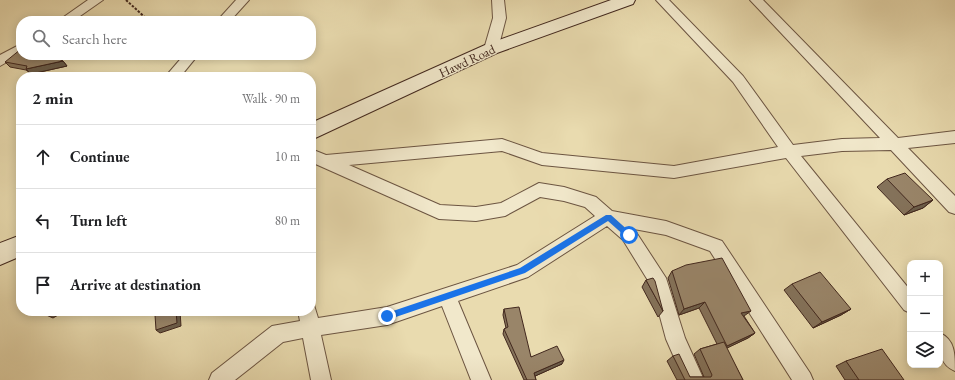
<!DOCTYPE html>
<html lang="en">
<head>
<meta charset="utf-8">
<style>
	:root { --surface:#fff; --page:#f6f6f6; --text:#202124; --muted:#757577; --line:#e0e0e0 }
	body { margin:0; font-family:"EB Garamond",serif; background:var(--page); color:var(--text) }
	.controls { position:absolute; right:12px; bottom:12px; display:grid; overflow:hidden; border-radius:8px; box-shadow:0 2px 10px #0003 }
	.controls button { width:36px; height:36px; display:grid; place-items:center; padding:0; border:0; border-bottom:1px solid var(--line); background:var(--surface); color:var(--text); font:20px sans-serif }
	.stop { position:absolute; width:12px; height:12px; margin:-9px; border:3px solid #1a73e8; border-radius:50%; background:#fff }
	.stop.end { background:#1a73e8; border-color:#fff; box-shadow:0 1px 4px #0008 }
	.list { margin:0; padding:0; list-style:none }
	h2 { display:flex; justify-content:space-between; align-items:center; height:52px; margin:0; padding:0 16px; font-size:17px }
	h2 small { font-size:13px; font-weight:400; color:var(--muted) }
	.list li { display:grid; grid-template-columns:26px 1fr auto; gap:12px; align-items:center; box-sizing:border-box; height:64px; padding:0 16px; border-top:1px solid var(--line) }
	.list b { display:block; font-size:15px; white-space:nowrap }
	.list em { font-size:13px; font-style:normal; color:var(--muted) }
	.icon { flex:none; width:22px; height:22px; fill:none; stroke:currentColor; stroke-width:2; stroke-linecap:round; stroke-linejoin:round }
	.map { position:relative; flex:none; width:955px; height:380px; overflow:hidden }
	.search { position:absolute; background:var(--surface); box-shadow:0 2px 10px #0003; left:16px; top:16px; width:300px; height:44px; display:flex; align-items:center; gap:10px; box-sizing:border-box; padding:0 14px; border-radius:16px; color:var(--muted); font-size:15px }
	.panel { position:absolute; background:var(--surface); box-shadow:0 2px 10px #0003; left:16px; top:72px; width:300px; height:244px; border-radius:16px }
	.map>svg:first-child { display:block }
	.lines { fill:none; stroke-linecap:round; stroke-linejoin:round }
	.street-casing { stroke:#6c5542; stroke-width:2 }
	.secondary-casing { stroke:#42281e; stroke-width:2 }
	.path { stroke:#42281e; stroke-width:2; stroke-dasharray:2.5 1.5; stroke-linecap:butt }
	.street { fill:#f1e8cb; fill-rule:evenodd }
	.secondary { fill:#f1e8cb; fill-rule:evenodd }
	.wall { fill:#84725a; stroke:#42281e }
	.shaded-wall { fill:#6b5d4a; stroke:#42281e }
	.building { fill:#998569; stroke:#42281e }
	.route { fill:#1a73e8 }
	.labels { text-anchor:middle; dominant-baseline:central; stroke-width:3; stroke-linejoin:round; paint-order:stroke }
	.street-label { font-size:13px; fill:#42281e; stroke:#f1e8cb }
</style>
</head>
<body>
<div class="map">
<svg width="955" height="380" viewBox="0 0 955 380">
	<rect width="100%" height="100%" fill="#e9dbaf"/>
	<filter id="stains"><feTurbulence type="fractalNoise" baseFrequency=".005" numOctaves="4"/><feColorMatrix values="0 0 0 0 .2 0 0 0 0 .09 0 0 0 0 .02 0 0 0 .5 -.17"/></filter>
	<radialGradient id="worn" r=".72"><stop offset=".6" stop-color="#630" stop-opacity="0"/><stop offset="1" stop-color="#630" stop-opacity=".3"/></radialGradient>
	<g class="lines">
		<defs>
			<g id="street">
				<path d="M88,0H103L73,21H58Z"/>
				<path d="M236,0H249L230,21H217Z"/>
				<path d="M492,0H504L506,18L498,49L496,52H486L484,49L493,18Z"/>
				<path d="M656,0H669L743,76L793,145L842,139L880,138L750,0H763L898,138L955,131V143L908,148L955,196V214L949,212L891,150L842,151L801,156L910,290V313L904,310L786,158L674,178L542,165L502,151L349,165L440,205L476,207L501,203L539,183L564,187L596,197L612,211L666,221L722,241L810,373L813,380H792L710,251L666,235L634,229L666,278L685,338L704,380H684L666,339L652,287L623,240L607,226L528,277L458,301L491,380H471L442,306L387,325L321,335L331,380H311L303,338L283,342L235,380H209L212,373L272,326L300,321L298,311H311V304L314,305L318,318L387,307L517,265L595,216L585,207L564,201L540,197L505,216L476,221L439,219L311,162V149L326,155L502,139L542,153L674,166L778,147L733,82Z"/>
				<path d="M21,44V54L0,66V55Z"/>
				<path d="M184,55H198L180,77H165Z"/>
				<path d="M940,333C955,340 955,354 955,371C938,364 940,349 940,333Z"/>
			</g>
			<g id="secondary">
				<path d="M611,0H635L633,4L497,53L311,140V123L485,45Z"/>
				<path d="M21,235V256L0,265V243Z"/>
			</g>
		</defs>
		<!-- street casing -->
		<use href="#street" class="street-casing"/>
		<!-- secondary casing -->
		<use href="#secondary" class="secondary-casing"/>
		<!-- path -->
		<path class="path" d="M126,0L149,21"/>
		<!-- street -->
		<use href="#street" class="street"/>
		<!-- secondary -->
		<use href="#secondary" class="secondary"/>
	</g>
	<!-- wall -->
	<g class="wall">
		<path d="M63,61L67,66L31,74L26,70L10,67L5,62Z"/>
		<path d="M887,179L933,200L923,208L904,215L877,187Z"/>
		<path d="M672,271L744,316L755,333L748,338L726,348L743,380H677L667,361L673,356L690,377H704L694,354L700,349L717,344L699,308L679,315L668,278Z"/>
		<path d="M646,280L663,311L658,317L642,287Z"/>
		<path d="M792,284L851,309L841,315L813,328L784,290Z"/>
		<path d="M504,309L531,357L562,364L535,376L536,380H524L503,334L504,329L506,328L503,315Z"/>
		<path d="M846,361L904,380H845L836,366Z"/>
	</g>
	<!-- shaded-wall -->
	<g class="shaded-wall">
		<path d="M63,61L67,66L31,74L26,69Z"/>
		<path d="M933,200L923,208L904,215L914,207Z"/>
		<path d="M705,302L699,308L679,315L684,309Z"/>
		<path d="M851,309L841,315L813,328L822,322Z"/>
		<path d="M48,311H65L53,318L44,314Z"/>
		<path d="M176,311H180L181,326L160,333L156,330Z"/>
		<path d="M751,311L744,316L735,319L741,313Z"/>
		<path d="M755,333L748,338L721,351L727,346Z"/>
		<path d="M564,360L562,364L533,377L534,373Z"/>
	</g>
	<!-- building -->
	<g class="building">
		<path d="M21,49V55H50L63,61L26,69L27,66L5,62Z"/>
		<path d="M905,173L933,200L914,207L887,179Z"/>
		<path d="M722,258L751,311L741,313L755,333L727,346L705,302L684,309L672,271L686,265Z"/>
		<path d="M820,272L851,309L822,322L792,284Z"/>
		<path d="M653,278L655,281L663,311L646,280Z"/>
		<path d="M519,307L531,357L557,346L564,360L534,373L536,380H527L504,329L508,327L504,309Z"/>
		<path d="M43,311H48L44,314Z"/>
		<path d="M167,311H176L177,323L156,330L155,315Z"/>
		<path d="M724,342L743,380H685L673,356L679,354L690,377H711L712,375L700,349Z"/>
		<path d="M882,349L904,380H859L846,361Z"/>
	</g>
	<!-- route -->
	<path class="route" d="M606,215H611L631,233V237H626L608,221L525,273L387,320L384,319L383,316L387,313L520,268Z"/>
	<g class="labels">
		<!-- street labels -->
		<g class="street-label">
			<text transform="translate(467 61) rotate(-25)">Hawd Road</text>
		</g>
	</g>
	<rect width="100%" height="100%" filter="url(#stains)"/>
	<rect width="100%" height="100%" fill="url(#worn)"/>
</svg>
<div class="controls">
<button>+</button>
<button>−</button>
<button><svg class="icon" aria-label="layers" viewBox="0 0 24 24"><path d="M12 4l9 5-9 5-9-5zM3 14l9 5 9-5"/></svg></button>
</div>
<div class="stop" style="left:629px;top:235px"></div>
<div class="stop end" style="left:387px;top:316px"></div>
<div class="search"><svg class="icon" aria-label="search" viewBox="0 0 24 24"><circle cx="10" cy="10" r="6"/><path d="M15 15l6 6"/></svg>Search here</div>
<section class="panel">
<h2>2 min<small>Walk · 90 m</small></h2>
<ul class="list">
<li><svg class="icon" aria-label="ahead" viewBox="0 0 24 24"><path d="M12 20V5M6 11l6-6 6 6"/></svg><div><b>Continue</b></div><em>10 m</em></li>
<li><svg class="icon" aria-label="left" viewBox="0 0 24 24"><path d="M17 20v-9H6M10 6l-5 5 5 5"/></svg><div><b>Turn left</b></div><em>80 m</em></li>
<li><svg class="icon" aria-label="arrive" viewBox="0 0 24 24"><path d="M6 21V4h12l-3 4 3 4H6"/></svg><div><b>Arrive at destination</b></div></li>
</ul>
</section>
</div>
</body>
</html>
